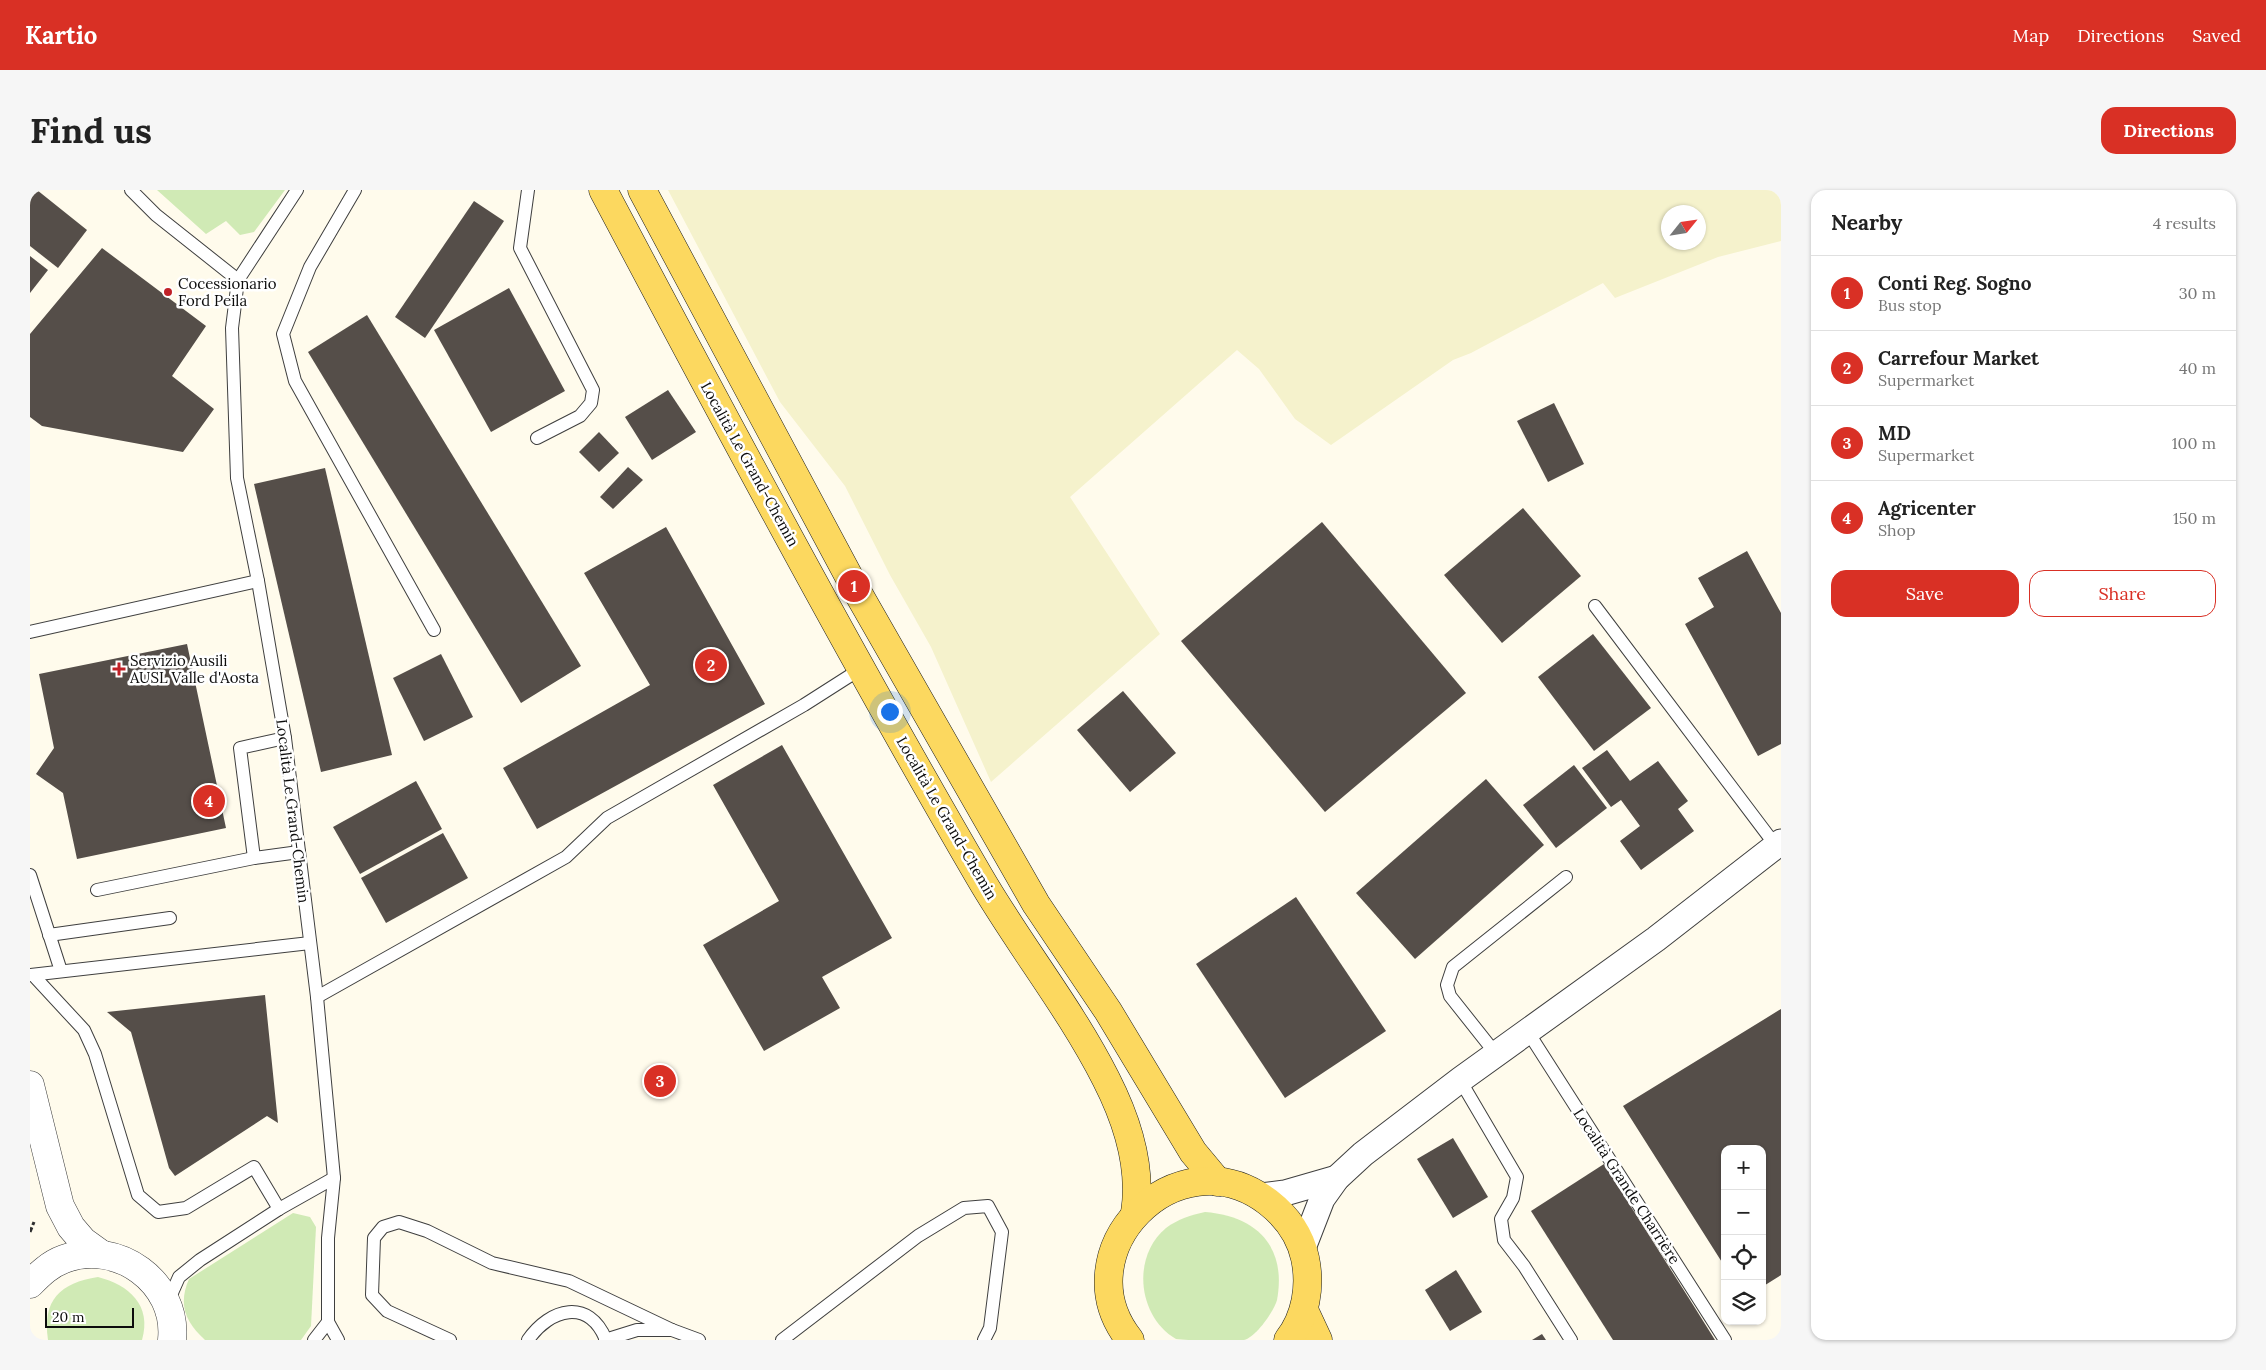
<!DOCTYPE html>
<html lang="en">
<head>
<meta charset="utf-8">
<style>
	:root { --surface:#fff; --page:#f6f6f6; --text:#222; --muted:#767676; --line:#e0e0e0; --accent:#d93025 }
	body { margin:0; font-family:Lora,serif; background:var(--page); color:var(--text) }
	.controls { position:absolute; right:15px; bottom:15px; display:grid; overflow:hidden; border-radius:10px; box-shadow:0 1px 4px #0004 }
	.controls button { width:45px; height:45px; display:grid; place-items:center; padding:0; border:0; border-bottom:1px solid var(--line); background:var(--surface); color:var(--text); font:25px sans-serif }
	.compass { position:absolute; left:1631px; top:15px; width:45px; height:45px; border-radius:50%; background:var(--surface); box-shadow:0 1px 4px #0004; rotate:60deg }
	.scale { position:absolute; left:15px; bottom:12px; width:89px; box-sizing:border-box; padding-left:5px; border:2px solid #0c0c0c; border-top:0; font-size:14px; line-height:18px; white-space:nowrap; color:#0c0c0c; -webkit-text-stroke:4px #fff; paint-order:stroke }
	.you { position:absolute; left:859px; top:521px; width:18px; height:18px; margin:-12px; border:4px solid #fff; border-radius:50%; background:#1a73e8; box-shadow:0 0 0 8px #1a73e833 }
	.badge { display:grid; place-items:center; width:32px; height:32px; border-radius:50%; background:var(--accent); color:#fff; font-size:16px; font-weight:700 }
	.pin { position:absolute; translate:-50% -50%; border:2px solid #fff; box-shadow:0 1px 5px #0006 }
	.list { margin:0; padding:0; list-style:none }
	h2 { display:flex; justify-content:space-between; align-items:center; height:65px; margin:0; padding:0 20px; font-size:21px }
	h2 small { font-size:16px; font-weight:400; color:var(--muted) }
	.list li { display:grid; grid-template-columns:32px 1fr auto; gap:15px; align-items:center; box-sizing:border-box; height:75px; padding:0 20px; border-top:1px solid var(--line) }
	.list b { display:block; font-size:19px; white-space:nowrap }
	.list p { margin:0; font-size:16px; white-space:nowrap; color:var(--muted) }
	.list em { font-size:16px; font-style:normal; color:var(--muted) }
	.actions { display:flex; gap:10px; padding:15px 20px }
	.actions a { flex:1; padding:11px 0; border:1px solid var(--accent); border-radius:15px; text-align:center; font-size:18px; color:var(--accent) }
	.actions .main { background:var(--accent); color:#fff }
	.icon { flex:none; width:28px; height:28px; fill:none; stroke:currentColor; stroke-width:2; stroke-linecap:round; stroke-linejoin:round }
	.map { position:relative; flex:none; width:1751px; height:1150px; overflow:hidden; border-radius:15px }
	header { display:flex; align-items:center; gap:30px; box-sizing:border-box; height:70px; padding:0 25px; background:var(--accent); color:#fff }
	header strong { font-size:24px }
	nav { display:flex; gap:28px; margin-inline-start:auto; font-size:18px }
	.intro { display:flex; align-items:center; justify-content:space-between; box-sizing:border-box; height:120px; padding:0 30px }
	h1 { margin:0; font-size:35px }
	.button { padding:12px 22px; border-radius:15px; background:var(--accent); color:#fff; font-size:18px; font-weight:700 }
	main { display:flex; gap:30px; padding:0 30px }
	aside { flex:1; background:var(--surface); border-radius:15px; box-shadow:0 1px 4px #0004 }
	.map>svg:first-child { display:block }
	.farmland { fill:#f5f2cc; fill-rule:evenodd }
	.green { fill:#d0eab5 }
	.building { fill:#554e49 }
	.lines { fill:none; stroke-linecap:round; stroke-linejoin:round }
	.service-casing { stroke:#3f3f3f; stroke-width:14 }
	.minor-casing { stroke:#3f3f3f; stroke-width:27 }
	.tertiary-casing { stroke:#3f3f3f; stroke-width:29 }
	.primary-casing { stroke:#1d1d1d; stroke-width:29 }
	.path { stroke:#2e2e2e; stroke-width:3; stroke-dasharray:5 2.5; stroke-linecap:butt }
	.service { stroke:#fff; stroke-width:12 }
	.minor { stroke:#fff; stroke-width:25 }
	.tertiary { stroke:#fff; stroke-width:28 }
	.primary { stroke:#fcd85f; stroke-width:28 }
	.poi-dot { fill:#c02127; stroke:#fff; stroke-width:2 }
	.labels { text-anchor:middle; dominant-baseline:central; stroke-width:5; stroke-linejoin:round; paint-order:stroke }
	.poi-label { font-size:15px; fill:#0c0c0c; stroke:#fff; text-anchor:start }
	.street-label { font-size:15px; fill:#0c0c0c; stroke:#fff }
</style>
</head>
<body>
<header>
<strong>Kartio</strong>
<nav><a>Map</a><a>Directions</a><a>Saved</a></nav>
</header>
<div class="intro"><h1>Find us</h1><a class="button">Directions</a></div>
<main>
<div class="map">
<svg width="1751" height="1150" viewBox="0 0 1751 1150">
	<rect width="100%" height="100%" fill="#fffbec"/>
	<!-- farmland -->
	<path class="farmland" d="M638,0H1751V51L1688,67L1585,108L1573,93L1441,163L1423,170L1301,255L1265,229L1229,179L1207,160L1040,307L1130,444L961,592L901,457L860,385L815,296L750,212ZM1638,22H1668V52H1638Z"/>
	<!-- green -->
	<g class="green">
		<path d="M127,0H255L224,42L210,45L196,31L176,44Z"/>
		<path d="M1175,1022C1226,1026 1257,1056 1247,1110C1244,1121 1226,1147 1214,1150C1202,1150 1185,1150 1172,1150C1165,1150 1152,1150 1146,1149C1108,1127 1101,1067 1136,1038C1148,1029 1161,1025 1175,1022Z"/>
		<path d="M263,1023L280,1027L286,1037L281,1136L271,1150H175C155,1132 148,1114 159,1089Z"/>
		<path d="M68,1087C99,1095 122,1115 112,1150H18C12,1110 30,1093 68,1087Z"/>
	</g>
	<!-- building -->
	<g class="building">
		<path d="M0,0H7L57,40L28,78L0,56Z"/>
		<path d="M444,11L474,31L395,148L365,127Z"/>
		<path d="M72,58L176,136L142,186L184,219L153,262L12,236L0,227V144Z"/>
		<path d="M0,66L18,80L0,103Z"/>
		<path d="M479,98L535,201L461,242L404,140Z"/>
		<path d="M337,125L551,476L491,513L278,162Z"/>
		<path d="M638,200L666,242L622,270L595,227Z"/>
		<path d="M1524,213L1554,274L1518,292L1487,231Z"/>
		<path d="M569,242L589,263L569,282L549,262Z"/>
		<path d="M598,277L613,290L583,319L570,307Z"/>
		<path d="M295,278L362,565L291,582L224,294Z"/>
		<path d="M1493,318L1551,386L1472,453L1414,385Z"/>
		<path d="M1292,332L1436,503L1295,622L1151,451Z"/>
		<path d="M636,337L735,514L507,639L473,578L620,495L554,383Z"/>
		<path d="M1717,361L1751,423V554L1728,566L1655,434L1684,417L1668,388Z"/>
		<path d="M1563,444L1621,518L1564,561L1508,487Z"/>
		<path d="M157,454L196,638L47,669L33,603L6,584L24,558L9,484Z"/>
		<path d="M411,464L443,527L394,551L363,488Z"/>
		<path d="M1093,501L1146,563L1100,602L1047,540Z"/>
		<path d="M752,555L862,748L792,787L810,818L734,861L673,755L749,711L683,595Z"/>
		<path d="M1577,560L1600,591L1628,571L1658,611L1648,619L1664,641L1611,680L1590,651L1610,636L1591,610L1581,617L1552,578Z"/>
		<path d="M1544,575L1577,618L1526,658L1493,615Z"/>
		<path d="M1456,589L1514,655L1385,769L1326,703Z"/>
		<path d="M386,591L412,639L330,684L303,637Z"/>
		<path d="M413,643L438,688L356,733L331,688Z"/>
		<path d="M1266,707L1356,841L1255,908L1166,774Z"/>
		<path d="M235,805L248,933L237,926L145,986L139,978L101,842L77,822Z"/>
		<path d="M1751,819V1085L1732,1097V959H1695V1077L1593,916Z"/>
		<path d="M1423,948L1458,1007L1423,1028L1387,969Z"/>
		<path d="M1574,974L1660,1110L1685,1150H1583L1501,1021Z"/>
		<path d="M1426,1080L1452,1122L1420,1141L1395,1100Z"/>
		<path d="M1512,1144L1516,1150H1502Z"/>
	</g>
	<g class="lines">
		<defs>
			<g id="service">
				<path d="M101,0L126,25L208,90"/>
				<path d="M267,0L208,90L202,138L207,288L228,391L255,548L287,807L304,988L298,1048V1132L284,1150"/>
				<path d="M325,0L280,77L253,144L265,191L404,440"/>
				<path d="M498,0L490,58L563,200L561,213L550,226L507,248"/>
				<path d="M1565,416L1746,656"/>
				<path d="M0,442L228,391"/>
				<path d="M255,548L210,558L224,668L269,662"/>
				<path d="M0,685L31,781"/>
				<path d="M67,700L224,668"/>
				<path d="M19,745L140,728"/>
				<path d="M0,785L280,753"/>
				<path d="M3,785L54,840L65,864L108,1005L128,1022L156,1018L224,977L249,1019"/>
				<path d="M287,807L536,667L577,628L774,515L832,478"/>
				<path d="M1498,842L1695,1150"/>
				<path d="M1466,864L1420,806L1417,795L1423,777L1536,687"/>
				<path d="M1430,890L1487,987L1483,1008L1471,1029L1474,1050L1494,1076L1541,1150"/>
				<path d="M137,1114L149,1087L170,1070L249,1019L304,988"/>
				<path d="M298,1132L308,1150"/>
				<path d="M420,1150L357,1121L342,1105L344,1048L353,1037L369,1032L397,1041L462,1073L539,1091L642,1140"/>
				<path d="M498,1150C520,1118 559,1108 576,1150"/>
				<path d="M575,1150L607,1140H642L669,1150"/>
				<path d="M752,1150L888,1046L934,1018L958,1016L972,1042L960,1138L954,1150"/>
			</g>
			<g id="minor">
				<path d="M1231,1006L1255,1003L1307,988"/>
				<path d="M1273,1058L1292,1009L1307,988L1333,964L1430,890L1626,749L1751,652"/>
			</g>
			<g id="tertiary">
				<path d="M0,895L30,1016L41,1037L53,1051L71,1064"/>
				<path d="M0,1094C10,1084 20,1074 34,1069C87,1049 148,1092 142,1150"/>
			</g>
			<g id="primary">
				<path d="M573,0C695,230 818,461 949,686C989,755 1040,818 1076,889C1097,930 1112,978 1105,1023"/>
				<path d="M612,0L824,396L1006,714L1078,821L1163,962L1188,992"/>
				<path d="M1274,1120L1288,1150"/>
				<path d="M1100,1150C1030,1063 1146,942 1238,1012C1256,1026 1270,1045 1275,1068C1281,1096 1276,1127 1258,1150"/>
			</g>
		</defs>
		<!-- service casing -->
		<use href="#service" class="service-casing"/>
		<!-- minor casing -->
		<use href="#minor" class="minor-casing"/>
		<!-- tertiary casing -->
		<use href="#tertiary" class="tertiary-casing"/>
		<!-- primary casing -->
		<use href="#primary" class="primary-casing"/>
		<!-- path -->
		<path class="path" d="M0,1042L4,1032"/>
		<!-- service -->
		<use href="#service" class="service"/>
		<!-- minor -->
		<use href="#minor" class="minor"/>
		<!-- tertiary -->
		<use href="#tertiary" class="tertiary"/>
		<!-- primary -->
		<use href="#primary" class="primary"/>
	</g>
	<!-- markers -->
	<g class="poi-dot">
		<circle cx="138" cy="102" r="5"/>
		<path d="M86.5 471.5h5v5h5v5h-5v5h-5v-5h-5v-5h5z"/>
	</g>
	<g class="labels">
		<!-- poi labels -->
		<g class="poi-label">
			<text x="148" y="93">Cocessionario<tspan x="148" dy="17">Ford Peila</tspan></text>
			<text x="100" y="470">Servizio Ausili<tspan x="100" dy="17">AUSL Valle d'Aosta</tspan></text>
		</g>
		<!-- street labels -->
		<g class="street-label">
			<text transform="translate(720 274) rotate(61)">Località Le Grand-Chemin</text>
			<text transform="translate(263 621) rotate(83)">Località Le Grand-Chemin</text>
			<text transform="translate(917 628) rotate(60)">Località Le Grand-Chemin</text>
			<text transform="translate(1597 996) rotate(57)">Località Grande Charrière</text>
		</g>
	</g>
</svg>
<div class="controls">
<button>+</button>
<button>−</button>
<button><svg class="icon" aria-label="locate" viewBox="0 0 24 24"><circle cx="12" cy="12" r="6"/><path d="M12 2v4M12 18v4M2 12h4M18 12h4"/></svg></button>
<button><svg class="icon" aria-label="layers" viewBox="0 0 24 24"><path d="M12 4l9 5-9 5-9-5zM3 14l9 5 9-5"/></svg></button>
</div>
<svg class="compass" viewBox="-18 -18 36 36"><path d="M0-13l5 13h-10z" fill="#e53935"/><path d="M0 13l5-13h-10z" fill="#767676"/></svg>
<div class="scale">20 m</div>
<div class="you"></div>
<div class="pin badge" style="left:824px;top:396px">1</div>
<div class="pin badge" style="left:681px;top:475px">2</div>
<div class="pin badge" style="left:630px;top:891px">3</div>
<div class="pin badge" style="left:179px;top:611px">4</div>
</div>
<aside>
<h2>Nearby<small>4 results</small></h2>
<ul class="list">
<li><span class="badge">1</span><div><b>Conti Reg. Sogno</b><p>Bus stop</p></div><em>30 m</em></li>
<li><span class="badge">2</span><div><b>Carrefour Market</b><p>Supermarket</p></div><em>40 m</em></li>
<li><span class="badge">3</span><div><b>MD</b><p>Supermarket</p></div><em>100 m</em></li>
<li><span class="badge">4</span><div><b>Agricenter</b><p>Shop</p></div><em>150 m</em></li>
</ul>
<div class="actions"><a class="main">Save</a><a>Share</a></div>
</aside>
</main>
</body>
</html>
